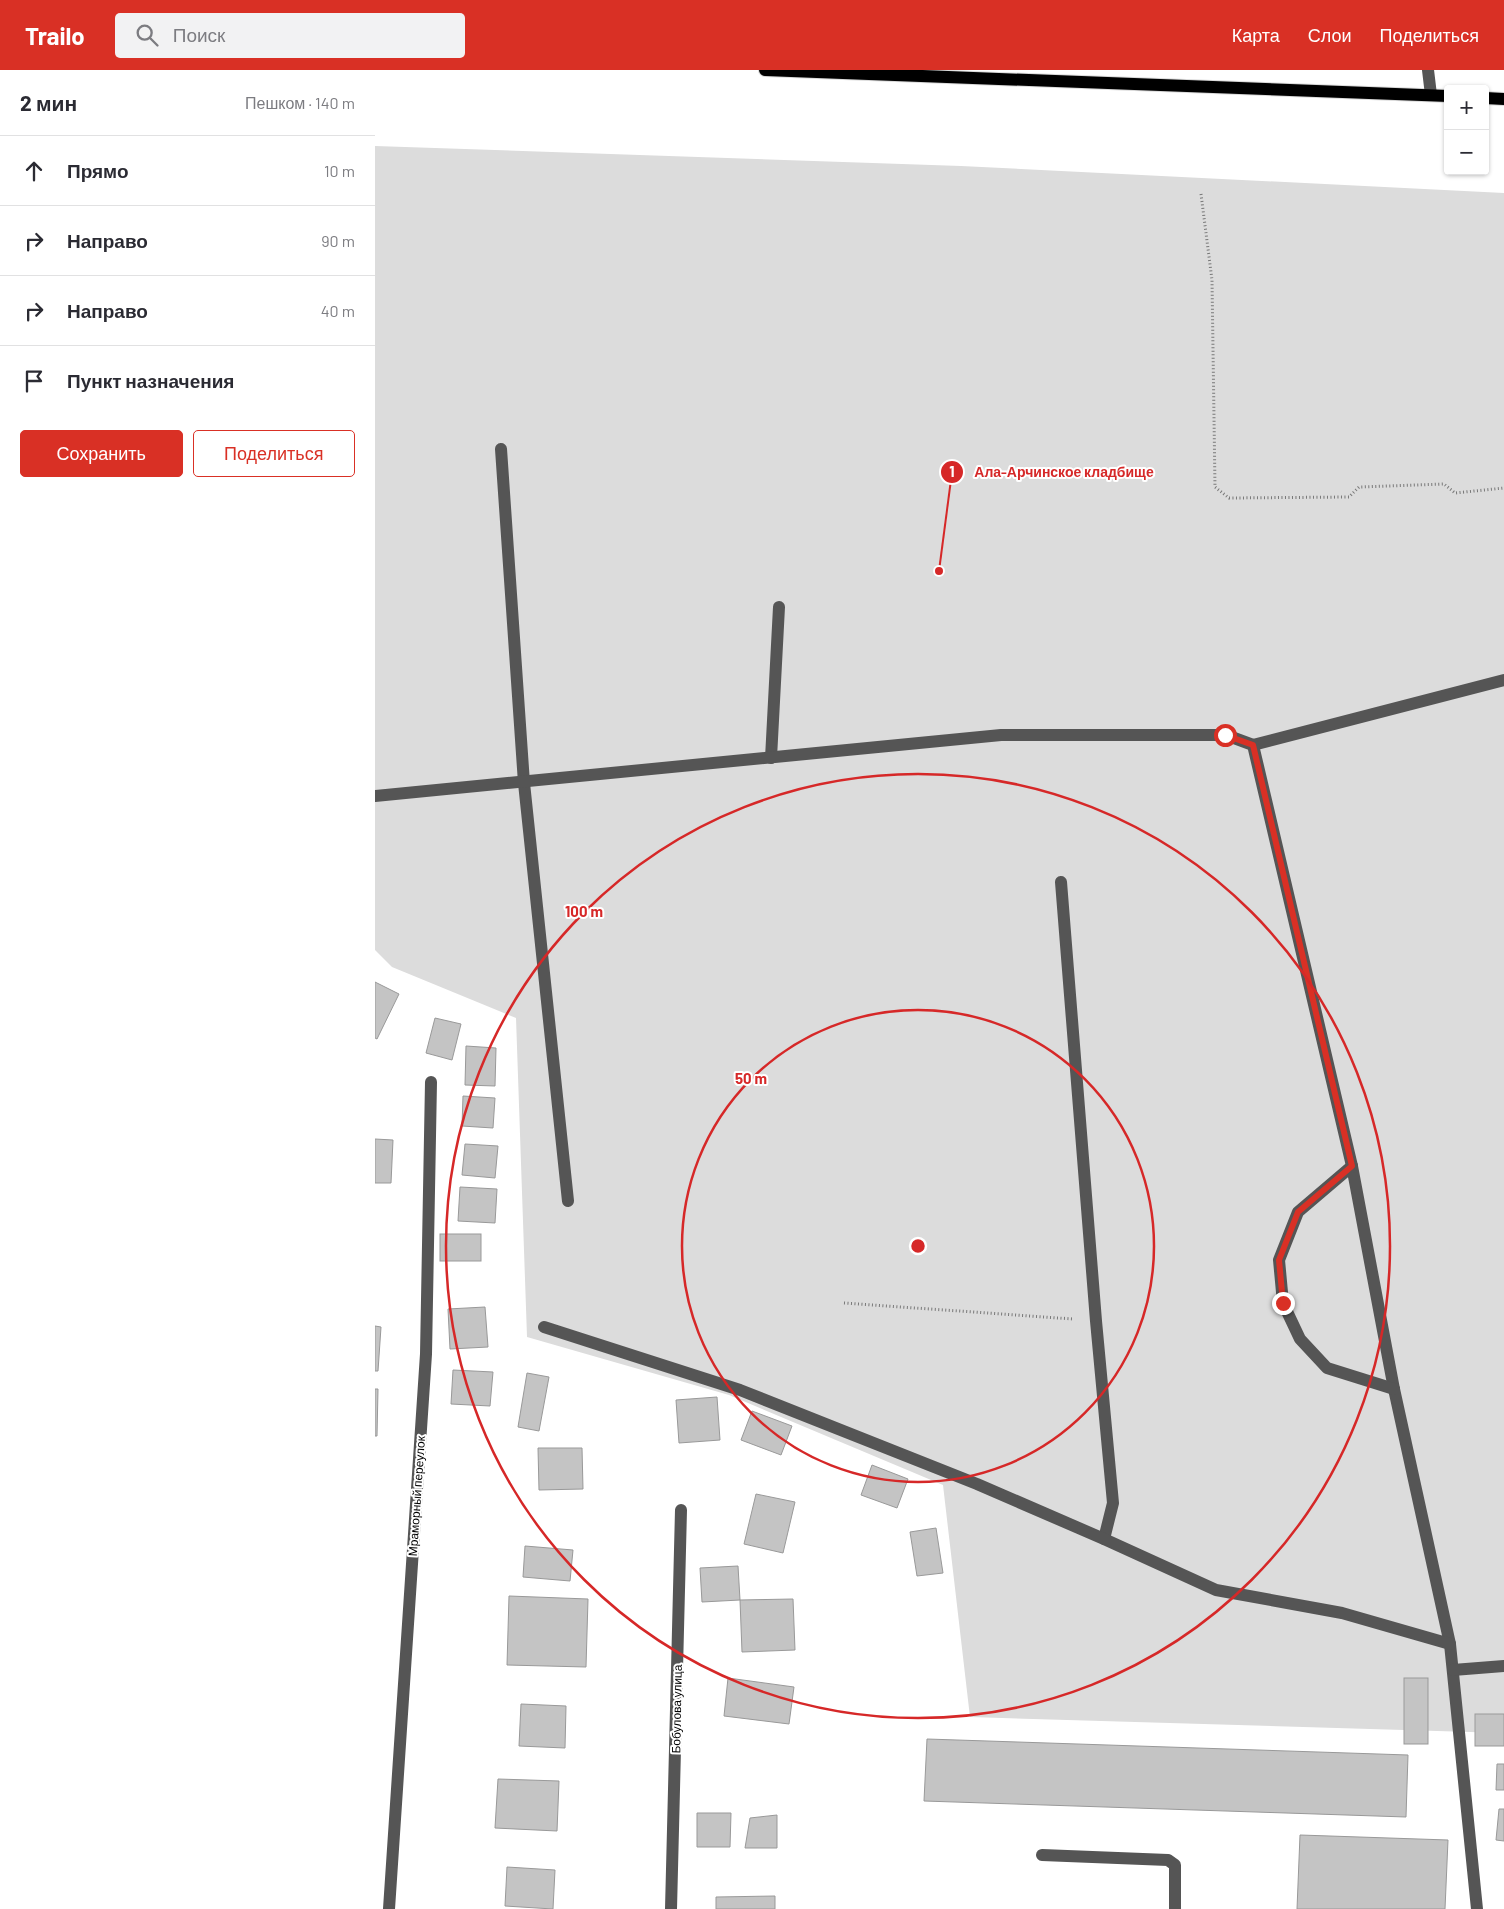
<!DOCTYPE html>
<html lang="ru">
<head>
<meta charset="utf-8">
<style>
	:root { --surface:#fff; --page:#f2f2f3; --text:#2b2b33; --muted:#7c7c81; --line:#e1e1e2; --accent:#d93025 }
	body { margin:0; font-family:Barlow,sans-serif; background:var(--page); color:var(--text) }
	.controls { position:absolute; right:15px; top:15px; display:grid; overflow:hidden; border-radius:5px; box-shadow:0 1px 4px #0004 }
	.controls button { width:45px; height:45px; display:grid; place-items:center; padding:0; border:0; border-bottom:1px solid var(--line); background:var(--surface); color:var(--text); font:25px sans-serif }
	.stop { position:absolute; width:15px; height:15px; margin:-11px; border:4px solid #d93025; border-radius:50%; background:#fff }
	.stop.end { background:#d93025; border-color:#fff; box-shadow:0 1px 5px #0008 }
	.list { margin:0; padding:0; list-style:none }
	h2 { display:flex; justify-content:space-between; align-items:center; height:65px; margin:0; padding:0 20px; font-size:21px }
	h2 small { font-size:16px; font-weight:400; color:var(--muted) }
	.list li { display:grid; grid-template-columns:32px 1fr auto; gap:15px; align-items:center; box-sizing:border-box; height:70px; padding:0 20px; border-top:1px solid var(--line) }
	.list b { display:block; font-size:19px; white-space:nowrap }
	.list em { font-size:16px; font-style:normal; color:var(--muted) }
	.actions { display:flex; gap:10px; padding:15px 20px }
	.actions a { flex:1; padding:11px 0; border:1px solid var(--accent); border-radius:5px; text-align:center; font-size:18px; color:var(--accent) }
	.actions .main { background:var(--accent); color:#fff }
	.icon { flex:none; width:28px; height:28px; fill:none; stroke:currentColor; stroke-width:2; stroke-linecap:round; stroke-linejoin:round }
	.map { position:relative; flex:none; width:1129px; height:1839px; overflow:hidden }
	header { display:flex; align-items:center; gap:30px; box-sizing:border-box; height:70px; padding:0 25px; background:var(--accent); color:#fff }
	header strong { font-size:24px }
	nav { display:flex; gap:28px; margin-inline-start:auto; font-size:18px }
	.search { width:350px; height:45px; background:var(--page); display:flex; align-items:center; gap:12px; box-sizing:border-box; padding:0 18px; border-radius:5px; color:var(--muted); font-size:19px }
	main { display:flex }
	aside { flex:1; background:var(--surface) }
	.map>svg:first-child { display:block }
	.green { fill:#dcdcdc }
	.building { fill:#c4c4c4; stroke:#999 }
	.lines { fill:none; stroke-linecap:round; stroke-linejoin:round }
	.major-casing { stroke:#dbdbdb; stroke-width:14 }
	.path { stroke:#777; stroke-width:3; stroke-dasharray:1 2.5; stroke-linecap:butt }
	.minor { stroke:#555; stroke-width:12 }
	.major { stroke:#000; stroke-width:12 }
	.route { stroke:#d93025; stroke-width:6 }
	.ring { fill:none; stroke:#d62828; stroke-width:2.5 }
	.labels { text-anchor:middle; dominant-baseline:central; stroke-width:4; stroke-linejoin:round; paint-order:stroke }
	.street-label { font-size:12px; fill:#000; stroke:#fff }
	.centre { fill:#d62828; stroke:#fff; stroke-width:2.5 }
	.ring-label { font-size:15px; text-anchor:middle; font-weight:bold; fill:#d62828; stroke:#fff; stroke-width:4; stroke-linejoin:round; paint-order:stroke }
	.leader { fill:none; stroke:#d62828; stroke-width:2 }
	.callout-dot { fill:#d62828; stroke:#fff; stroke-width:2 }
	.mark-label { font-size:15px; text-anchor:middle; font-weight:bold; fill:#fff }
	.callout-label { font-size:14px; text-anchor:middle; font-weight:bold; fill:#d62828; stroke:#fff; stroke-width:4; stroke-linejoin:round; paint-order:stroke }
</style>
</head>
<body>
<header>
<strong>Trailo</strong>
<div class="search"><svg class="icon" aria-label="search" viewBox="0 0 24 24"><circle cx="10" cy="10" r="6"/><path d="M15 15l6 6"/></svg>Поиск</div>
<nav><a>Карта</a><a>Слои</a><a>Поделиться</a></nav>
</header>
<main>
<aside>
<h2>2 мин<small>Пешком · 140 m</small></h2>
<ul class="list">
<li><svg class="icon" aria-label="ahead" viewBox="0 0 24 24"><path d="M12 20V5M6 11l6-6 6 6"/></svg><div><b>Прямо</b></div><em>10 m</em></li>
<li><svg class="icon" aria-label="right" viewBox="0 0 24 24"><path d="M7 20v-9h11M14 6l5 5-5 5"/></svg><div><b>Направо</b></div><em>90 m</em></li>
<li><svg class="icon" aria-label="right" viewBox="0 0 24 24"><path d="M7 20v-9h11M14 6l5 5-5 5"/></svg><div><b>Направо</b></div><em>40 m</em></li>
<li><svg class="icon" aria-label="arrive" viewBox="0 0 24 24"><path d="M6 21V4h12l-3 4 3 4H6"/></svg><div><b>Пункт назначения</b></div></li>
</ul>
<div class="actions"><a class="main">Сохранить</a><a>Поделиться</a></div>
</aside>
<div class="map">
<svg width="1129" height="1839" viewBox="0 0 1129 1839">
	<rect width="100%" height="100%" fill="#fff"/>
	<!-- green -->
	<path class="green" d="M0,76L586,96L1129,123V1663L595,1647L568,1415L354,1325L152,1267L141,948L17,897L0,880Z"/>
	<!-- building -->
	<g class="building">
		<path d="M0,912L24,924L2,969L0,968Z"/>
		<path d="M60,948L86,954L77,990L51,983Z"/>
		<path d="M91,976L121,978L120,1016L90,1015Z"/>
		<path d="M88,1026L120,1028L118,1058L87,1056Z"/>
		<path d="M0,1069L18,1070L16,1113H0Z"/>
		<path d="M90,1074L123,1076L120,1108L87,1105Z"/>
		<path d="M85,1117L122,1119L120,1153L83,1151Z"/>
		<rect x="65" y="1164" width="41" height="27"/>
		<path d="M110,1237L113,1277L75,1279L73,1239Z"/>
		<path d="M0,1256L6,1257L3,1301H0Z"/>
		<path d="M78,1300L118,1302L115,1336L76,1334Z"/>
		<path d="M152,1303L174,1307L164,1361L143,1357Z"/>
		<path d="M0,1319H3L2,1366H0Z"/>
		<path d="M342,1327L345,1370L304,1373L301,1330Z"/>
		<path d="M377,1341L417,1356L406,1385L366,1370Z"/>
		<path d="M163,1378H207L208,1419L164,1420Z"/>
		<path d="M497,1395L533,1409L522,1438L486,1425Z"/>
		<path d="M381,1424L420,1432L408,1483L369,1474Z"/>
		<path d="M561,1458L568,1503L542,1506L535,1462Z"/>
		<path d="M150,1476L198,1480L195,1511L148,1507Z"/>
		<path d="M363,1496L365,1530L327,1532L325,1498Z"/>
		<path d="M134,1526L213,1529L211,1597L132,1595Z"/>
		<path d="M418,1529L420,1580L367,1582L365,1530Z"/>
		<path d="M353,1608L419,1617L414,1654L349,1646Z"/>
		<rect x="1029" y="1608" width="24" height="66"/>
		<path d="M146,1634L191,1636L190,1678L144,1676Z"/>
		<rect x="1100" y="1644" width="29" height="32"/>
		<path d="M552,1669L1033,1685L1031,1747L549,1731Z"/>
		<path d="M1122,1694H1129V1720H1121Z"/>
		<path d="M123,1709L184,1711L182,1761L120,1758Z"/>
		<path d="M1124,1739H1129V1771L1121,1770Z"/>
		<path d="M322,1743H356L355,1777H322Z"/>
		<path d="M402,1745V1778H370L375,1748Z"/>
		<path d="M925,1765L1073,1770L1070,1839H922Z"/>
		<path d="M132,1797L180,1800L178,1839L130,1836Z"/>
		<path d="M400,1826V1839H341V1827Z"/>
	</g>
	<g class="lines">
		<defs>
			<g id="major">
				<path d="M390,0L1073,26"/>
				<path d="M1110,28L1129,29"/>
			</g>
		</defs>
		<!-- major casing -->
		<use href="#major" class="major-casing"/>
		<!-- path -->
		<g class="path">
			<path d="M826,124L837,210L840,417L854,428L974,427L984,417L1069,414L1080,423L1129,418"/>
			<path d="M469,1233L698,1249"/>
		</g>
		<!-- minor -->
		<g class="minor">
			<path d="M1053,0L1056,25"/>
			<path d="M126,379L149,713L193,1131"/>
			<path d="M878,675L1129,610"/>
			<path d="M396,688L404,537"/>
			<path d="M0,726L626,665H851L878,675L977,1096L1019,1319L1075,1574L1102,1839"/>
			<path d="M686,812L721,1251L738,1433L729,1469"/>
			<path d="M977,1096L923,1142L904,1190L908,1233L925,1269L952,1298L1019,1319"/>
			<path d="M169,1257L365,1320L602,1414L729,1469L841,1520L967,1543L1075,1574"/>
			<path d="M1078,1600L1129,1596"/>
			<path d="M667,1785L793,1790L800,1795V1839"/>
			<path d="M14,1839L51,1284L56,1012"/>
			<path d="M296,1839L306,1440"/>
		</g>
		<!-- major -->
		<use href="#major" class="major"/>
	</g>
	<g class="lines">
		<!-- route -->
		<path class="route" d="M850,665L878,675L977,1096L923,1142L904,1190L908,1233"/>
	</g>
	<!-- distance rings -->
	<g class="ring">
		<circle cx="543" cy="1176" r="236"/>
		<circle cx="543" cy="1176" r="472"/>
	</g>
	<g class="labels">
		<!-- street labels -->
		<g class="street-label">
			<text transform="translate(41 1426) rotate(-86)">Мраморный переулок</text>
			<text transform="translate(301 1639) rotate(-89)">Бобулова улица</text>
		</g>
	</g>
	<circle cx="543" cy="1176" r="8" class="centre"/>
	<g class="ring-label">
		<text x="209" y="847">100 m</text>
		<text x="376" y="1014">50 m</text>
	</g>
	<!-- callouts -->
	<path class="leader" d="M564 501L577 402"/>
	<g class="callout-dot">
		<circle cx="564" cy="501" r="5"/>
		<circle cx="577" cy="402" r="12"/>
	</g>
	<g class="mark-label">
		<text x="577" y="407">1</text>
	</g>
	<g class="callout-label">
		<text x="689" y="407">Ала-Арчинское кладбище</text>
	</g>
</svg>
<div class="controls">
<button>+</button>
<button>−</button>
</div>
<div class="stop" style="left:850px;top:665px"></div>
<div class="stop end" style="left:908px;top:1233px"></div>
</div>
</main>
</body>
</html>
